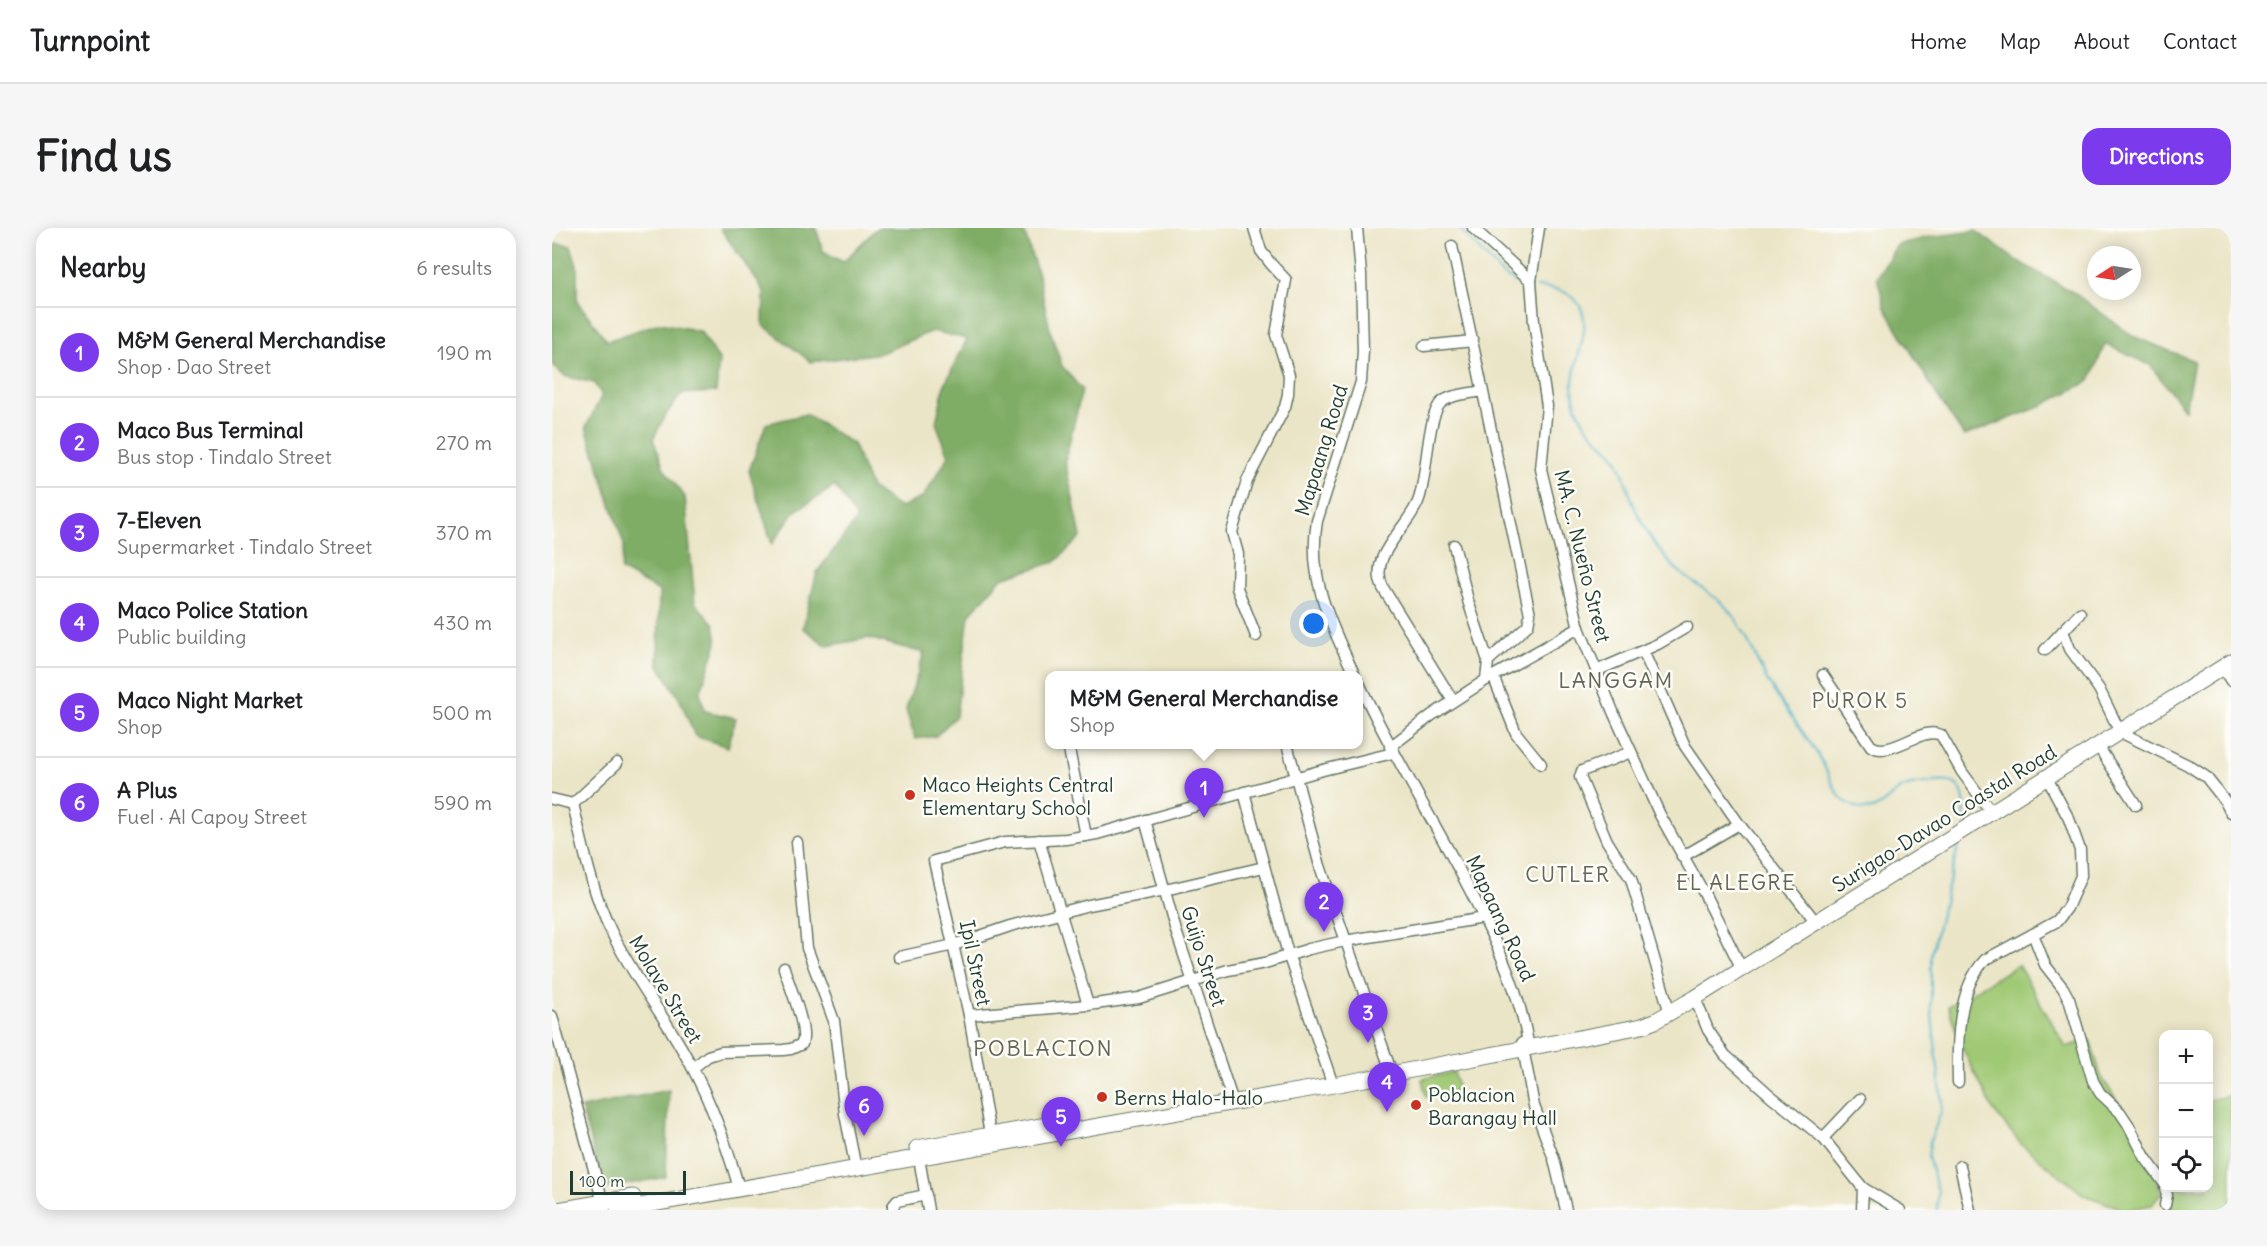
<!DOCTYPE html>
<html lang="en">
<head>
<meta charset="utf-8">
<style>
	:root { --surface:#fff; --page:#f6f6f6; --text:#202124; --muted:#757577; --line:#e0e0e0; --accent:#7c3aed }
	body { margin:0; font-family:Delius,sans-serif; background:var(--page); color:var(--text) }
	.controls { position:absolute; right:18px; bottom:18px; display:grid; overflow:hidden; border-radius:12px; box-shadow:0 3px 15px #0003 }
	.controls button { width:54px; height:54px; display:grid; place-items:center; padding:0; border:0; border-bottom:2px solid var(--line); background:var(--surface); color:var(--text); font:30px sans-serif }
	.compass { position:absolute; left:1535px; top:18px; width:54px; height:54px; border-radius:50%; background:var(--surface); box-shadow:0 3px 15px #0003; rotate:258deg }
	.scale { position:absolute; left:18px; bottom:15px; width:116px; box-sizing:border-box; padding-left:6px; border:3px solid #1f3d34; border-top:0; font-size:16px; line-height:21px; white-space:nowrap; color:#1f3d34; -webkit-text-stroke:4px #fdfcf7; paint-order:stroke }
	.you { position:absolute; left:762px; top:396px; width:21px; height:21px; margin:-15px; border:4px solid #fff; border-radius:50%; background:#1a73e8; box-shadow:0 0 0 9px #1a73e833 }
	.badge { display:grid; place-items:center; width:39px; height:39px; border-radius:50%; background:var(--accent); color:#fff; font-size:20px; font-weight:700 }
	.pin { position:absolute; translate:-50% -50px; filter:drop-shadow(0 2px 3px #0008) }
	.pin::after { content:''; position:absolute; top:32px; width:21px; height:18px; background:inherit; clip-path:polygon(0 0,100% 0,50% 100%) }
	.popup { position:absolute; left:493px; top:443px; width:318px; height:78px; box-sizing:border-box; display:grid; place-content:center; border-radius:12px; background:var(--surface); filter:drop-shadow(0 2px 4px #0005); font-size:20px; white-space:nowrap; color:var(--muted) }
	.popup b { font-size:22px; color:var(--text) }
	.popup::after { content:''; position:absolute; left:50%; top:100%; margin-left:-12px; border:12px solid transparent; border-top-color:var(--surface) }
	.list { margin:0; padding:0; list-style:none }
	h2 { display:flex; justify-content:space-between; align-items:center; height:78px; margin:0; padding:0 24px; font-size:26px }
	h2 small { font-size:20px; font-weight:400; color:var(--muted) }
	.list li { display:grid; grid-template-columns:39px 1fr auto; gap:18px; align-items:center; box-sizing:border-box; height:90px; padding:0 24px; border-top:2px solid var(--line) }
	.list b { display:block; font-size:22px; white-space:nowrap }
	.list p { margin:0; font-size:20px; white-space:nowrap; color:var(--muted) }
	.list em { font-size:20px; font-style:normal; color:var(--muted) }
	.icon { flex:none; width:33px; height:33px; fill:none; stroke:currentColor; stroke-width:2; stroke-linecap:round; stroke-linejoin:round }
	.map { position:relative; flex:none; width:1679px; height:982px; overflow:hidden; border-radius:18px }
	header { display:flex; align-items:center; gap:36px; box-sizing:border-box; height:84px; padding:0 30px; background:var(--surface); border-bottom:2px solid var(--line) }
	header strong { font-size:28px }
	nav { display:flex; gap:33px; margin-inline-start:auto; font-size:21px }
	.intro { display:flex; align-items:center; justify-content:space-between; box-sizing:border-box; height:144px; padding:0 36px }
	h1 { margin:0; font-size:42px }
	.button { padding:15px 27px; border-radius:18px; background:var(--accent); color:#fff; font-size:21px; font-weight:700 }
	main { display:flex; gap:36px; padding:0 36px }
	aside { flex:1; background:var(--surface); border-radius:18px; box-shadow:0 3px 15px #0003 }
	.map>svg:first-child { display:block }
	.green { fill:#a0c975; stroke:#608354; stroke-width:1.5 }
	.forest { fill:#80ad66; stroke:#50754d; stroke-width:1.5 }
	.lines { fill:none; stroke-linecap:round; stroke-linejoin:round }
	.stream { stroke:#4ab0c9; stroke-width:2 }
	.minor-casing { stroke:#667867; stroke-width:13 }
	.highway-casing { stroke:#667867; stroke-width:17 }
	.minor { stroke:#fff; stroke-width:10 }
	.highway { stroke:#fff; stroke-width:15 }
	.poi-dot { fill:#c8321e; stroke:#fdfcf7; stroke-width:2 }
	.labels { text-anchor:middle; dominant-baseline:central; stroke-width:5; stroke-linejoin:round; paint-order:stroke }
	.street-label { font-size:20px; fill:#1f3d34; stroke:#fdfcf7 }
	.poi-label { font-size:20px; fill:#1f3d34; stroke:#fdfcf7; text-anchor:start }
	.neighbourhood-label { font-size:21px; letter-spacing:1.5px; fill:#646657; stroke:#fdfcf7 }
	.quarter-label { font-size:22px; letter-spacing:1.5px; fill:#646657; stroke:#fdfcf7 }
</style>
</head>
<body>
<header>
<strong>Turnpoint</strong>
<nav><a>Home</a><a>Map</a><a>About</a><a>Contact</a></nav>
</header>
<div class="intro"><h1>Find us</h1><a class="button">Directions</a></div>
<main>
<aside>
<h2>Nearby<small>6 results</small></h2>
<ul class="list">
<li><span class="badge">1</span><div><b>M&amp;M General Merchandise</b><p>Shop · Dao Street</p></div><em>190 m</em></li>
<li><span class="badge">2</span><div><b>Maco Bus Terminal</b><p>Bus stop · Tindalo Street</p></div><em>270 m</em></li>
<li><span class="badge">3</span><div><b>7-Eleven</b><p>Supermarket · Tindalo Street</p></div><em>370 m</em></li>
<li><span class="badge">4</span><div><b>Maco Police Station</b><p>Public building</p></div><em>430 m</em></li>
<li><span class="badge">5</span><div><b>Maco Night Market</b><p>Shop</p></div><em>500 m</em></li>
<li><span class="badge">6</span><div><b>A Plus</b><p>Fuel · Al Capoy Street</p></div><em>590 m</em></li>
</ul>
</aside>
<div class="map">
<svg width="1679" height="982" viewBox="0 0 1679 982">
	<rect width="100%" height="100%" fill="#fdfcf7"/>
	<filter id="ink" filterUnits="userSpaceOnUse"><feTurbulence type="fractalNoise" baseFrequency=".0167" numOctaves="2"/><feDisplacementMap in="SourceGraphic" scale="12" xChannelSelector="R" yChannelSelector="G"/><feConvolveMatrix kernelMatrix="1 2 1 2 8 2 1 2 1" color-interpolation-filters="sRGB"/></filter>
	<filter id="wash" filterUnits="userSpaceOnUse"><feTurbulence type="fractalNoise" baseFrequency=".008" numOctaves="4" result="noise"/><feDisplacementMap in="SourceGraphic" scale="24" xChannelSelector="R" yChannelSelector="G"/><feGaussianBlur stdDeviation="1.35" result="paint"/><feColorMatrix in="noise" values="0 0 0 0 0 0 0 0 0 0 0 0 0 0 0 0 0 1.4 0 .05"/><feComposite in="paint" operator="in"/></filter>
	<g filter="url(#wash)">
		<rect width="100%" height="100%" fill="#ebe5c7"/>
		<!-- green -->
		<g class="green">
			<path d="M1466,737L1514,819L1538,812L1549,848L1596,922L1610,963L1600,977L1574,982L1532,967L1469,916L1441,882L1409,817L1396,778Z"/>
			<path d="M902,844L906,862L874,869L870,851Z"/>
			<path d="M1679,867V982H1619L1621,960H1656L1657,872Z"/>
		</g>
		<!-- forest -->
		<g class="forest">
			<path d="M168,0H264L271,23L291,34L325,0H471L487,50L498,102L510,138L530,162L513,233L529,309L503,334L450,350L417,387L404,488L384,508L363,511L354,482L372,425L316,410L275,418L251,400L265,344L305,291L283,258L242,284L220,316L197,243L214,196L254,186L301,216L319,260L348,280L371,269L397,228L384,195L392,158L415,111L380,103L329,125L259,134L211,97L212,63Z"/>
			<path d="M1424,3L1464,32L1522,65L1581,108L1642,133L1633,182L1598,137L1553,116L1538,153L1485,180L1412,208L1386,169L1333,80L1325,49L1345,17L1377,9Z"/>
			<path d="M0,15L19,18L25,37V73L55,113L107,95L148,103L167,132L164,164L129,166L113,188L101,211L112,241L133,269L143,375L162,396L165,415L148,465L153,483L184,490L176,519L143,508L127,470L106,436L107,363L69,342L72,317L34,199L50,167L42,155L12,148L0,136Z"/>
			<path d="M117,862L114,949L52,961L29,880Z"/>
		</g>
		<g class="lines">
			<!-- stream -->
			<g class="stream">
				<path d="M907,0L951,47L972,59"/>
				<path d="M984,59C1001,60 1019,62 1028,78C1041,103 1020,133 1021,158C1021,180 1033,199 1048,213C1053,219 1060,223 1064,230C1072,243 1074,257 1080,272C1086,291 1105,322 1120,337C1140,357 1171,369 1185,393C1198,413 1206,437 1218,457C1234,483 1254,506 1269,532C1277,545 1282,566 1294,574C1302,579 1311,583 1320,581C1332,578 1339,566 1350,560C1358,556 1371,555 1381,554C1387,554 1397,552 1403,556C1414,562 1414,583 1411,593"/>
				<path d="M1385,982L1386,963L1376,929L1378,914L1389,884L1390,875L1379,780V726L1408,611"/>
			</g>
		</g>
	</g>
	<g filter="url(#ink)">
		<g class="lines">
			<defs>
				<g id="minor">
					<path d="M702,0L709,23L719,36L734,52L724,107L737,147L736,166L733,179L695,253L680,304L686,326L685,360L704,408"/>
					<path d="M921,0L979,53"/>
					<path d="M987,0L979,53L982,94L995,178L989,241L1027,400L1062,486L1108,587L1153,667L1190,741"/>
					<path d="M900,18L978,386L976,397L936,433L934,452"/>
					<path d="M872,118L921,113"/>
					<path d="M902,317L917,376L936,433"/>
					<path d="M1511,403L1518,421L1547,461L1568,504L1636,537L1654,549L1673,573L1679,585"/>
					<path d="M1493,422L1528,385"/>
					<path d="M1091,423L1133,518L1187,596"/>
					<path d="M1670,439L1679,453"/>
					<path d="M1044,443L1106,416L1135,399"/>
					<path d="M1271,447L1319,518C1339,531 1370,497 1389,507L1410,544L1440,585"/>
					<path d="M803,448C779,396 755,351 765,293L809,154L811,123L809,46L805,0"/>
					<path d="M941,448L964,505L989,536"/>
					<path d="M807,455C843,533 890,605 928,682C950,727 969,770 977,820"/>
					<path d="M901,473L831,360C815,326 857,301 867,271C875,248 875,195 887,177C896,166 917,166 930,163"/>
					<path d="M516,516L534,608"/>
					<path d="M735,516L768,638L840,846"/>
					<path d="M1546,518L1584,577"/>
					<path d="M838,519L880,487L934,452L1027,400"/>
					<path d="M1079,524L1030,543L1028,549L1055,613L1079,651L1117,782"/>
					<path d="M692,564L736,726L781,857"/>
					<path d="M0,571L21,576"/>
					<path d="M21,576C31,618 40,664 59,703C77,742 108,782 130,821C156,865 173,911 187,960"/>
					<path d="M21,576L65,535"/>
					<path d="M593,592L624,703L681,874"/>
					<path d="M487,612L536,777"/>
					<path d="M245,614L255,720L282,793L293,886L304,941"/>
					<path d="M1130,629L1187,596L1264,694"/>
					<path d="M1481,706L1493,737L1511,760L1517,771L1541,853L1548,865L1568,884L1576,896L1593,929L1612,955"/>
					<path d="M347,729L402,717L458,698L537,677L613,662L712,639"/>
					<path d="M1143,770L1156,802L1173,827L1219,868L1271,910L1311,960"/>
					<path d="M417,787L536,777L587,770L676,742L713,735L757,721L793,713L932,690"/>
					<path d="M0,788L53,982"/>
					<path d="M970,815L982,878L1002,931L1014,982"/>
					<path d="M141,840L156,828L169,824L231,822L239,821L250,816C256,800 237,757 232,740"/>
					<path d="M1406,854C1405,816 1405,761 1433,732L1505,693L1515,680L1529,648L1528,622L1517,591L1495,550"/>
					<path d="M1271,910L1308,871"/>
					<path d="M439,912L417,787L382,633L453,614L514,611L545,606L771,542L841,525"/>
					<path d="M367,930L376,982"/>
					<path d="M1408,938L1418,982"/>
					<path d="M1613,960L1615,967L1613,977"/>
					<path d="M341,982V978L345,973L374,967"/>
					<path d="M1310,982L1311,960L1348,982"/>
				</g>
				<g id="highway">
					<path d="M365,920L506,895"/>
					<path d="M6,982L81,969"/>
					<path d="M66,982L781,857L1090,798L1103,793L1143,770L1679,434"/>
				</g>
			</defs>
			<!-- minor casing -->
			<use href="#minor" class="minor-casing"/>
			<!-- highway casing -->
			<use href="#highway" class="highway-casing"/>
			<!-- minor -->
			<use href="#minor" class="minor"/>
			<!-- highway -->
			<use href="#highway" class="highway"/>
		</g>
	</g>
	<!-- markers -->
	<g class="poi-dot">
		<circle cx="358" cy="567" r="6"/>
		<circle cx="550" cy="869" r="6"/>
		<circle cx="864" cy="877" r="6"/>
	</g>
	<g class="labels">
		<!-- street labels -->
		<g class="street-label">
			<text transform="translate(769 222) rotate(-73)">Mapaang Road</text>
			<text transform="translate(1031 328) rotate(76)">MA. C. Nueño Street</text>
			<text transform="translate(1392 590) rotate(-32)">Surigao-Davao Coastal Road</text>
			<text transform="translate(949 690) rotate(65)">Mapaang Road</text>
			<text transform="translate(652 728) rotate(72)">Guijo Street</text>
			<text transform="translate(424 735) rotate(78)">Ipil Street</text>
			<text transform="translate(114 761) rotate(59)">Molave Street</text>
		</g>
		<!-- poi labels -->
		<g class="poi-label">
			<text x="370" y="556">Maco Heights Central<tspan x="370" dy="23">Elementary School</tspan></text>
			<text x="876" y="866">Poblacion<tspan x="876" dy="23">Barangay Hall</tspan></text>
			<text x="562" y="869">Berns Halo-Halo</text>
		</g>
		<!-- neighbourhood labels -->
		<g class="neighbourhood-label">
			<text x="1308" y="472">PUROK 5</text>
			<text x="1016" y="646">CUTLER</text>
			<text x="1184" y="654">EL ALEGRE</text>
		</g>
		<!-- quarter labels -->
		<g class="quarter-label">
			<text x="1064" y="452">LANGGAM</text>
			<text x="491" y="820">POBLACION</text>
		</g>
	</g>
</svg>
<div class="controls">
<button>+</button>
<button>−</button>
<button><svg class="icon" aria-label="locate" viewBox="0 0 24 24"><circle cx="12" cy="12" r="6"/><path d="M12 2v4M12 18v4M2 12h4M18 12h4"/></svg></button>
</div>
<svg class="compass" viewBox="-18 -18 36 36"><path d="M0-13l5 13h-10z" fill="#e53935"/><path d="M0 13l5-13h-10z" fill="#757577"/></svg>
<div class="scale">100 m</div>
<div class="you"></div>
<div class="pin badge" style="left:652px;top:590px">1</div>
<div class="popup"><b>M&amp;M General Merchandise</b>Shop</div>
<div class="pin badge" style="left:772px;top:704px">2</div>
<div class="pin badge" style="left:816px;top:815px">3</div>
<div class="pin badge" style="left:835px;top:884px">4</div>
<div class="pin badge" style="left:509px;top:919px">5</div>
<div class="pin badge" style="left:312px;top:908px">6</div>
</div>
</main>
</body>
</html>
